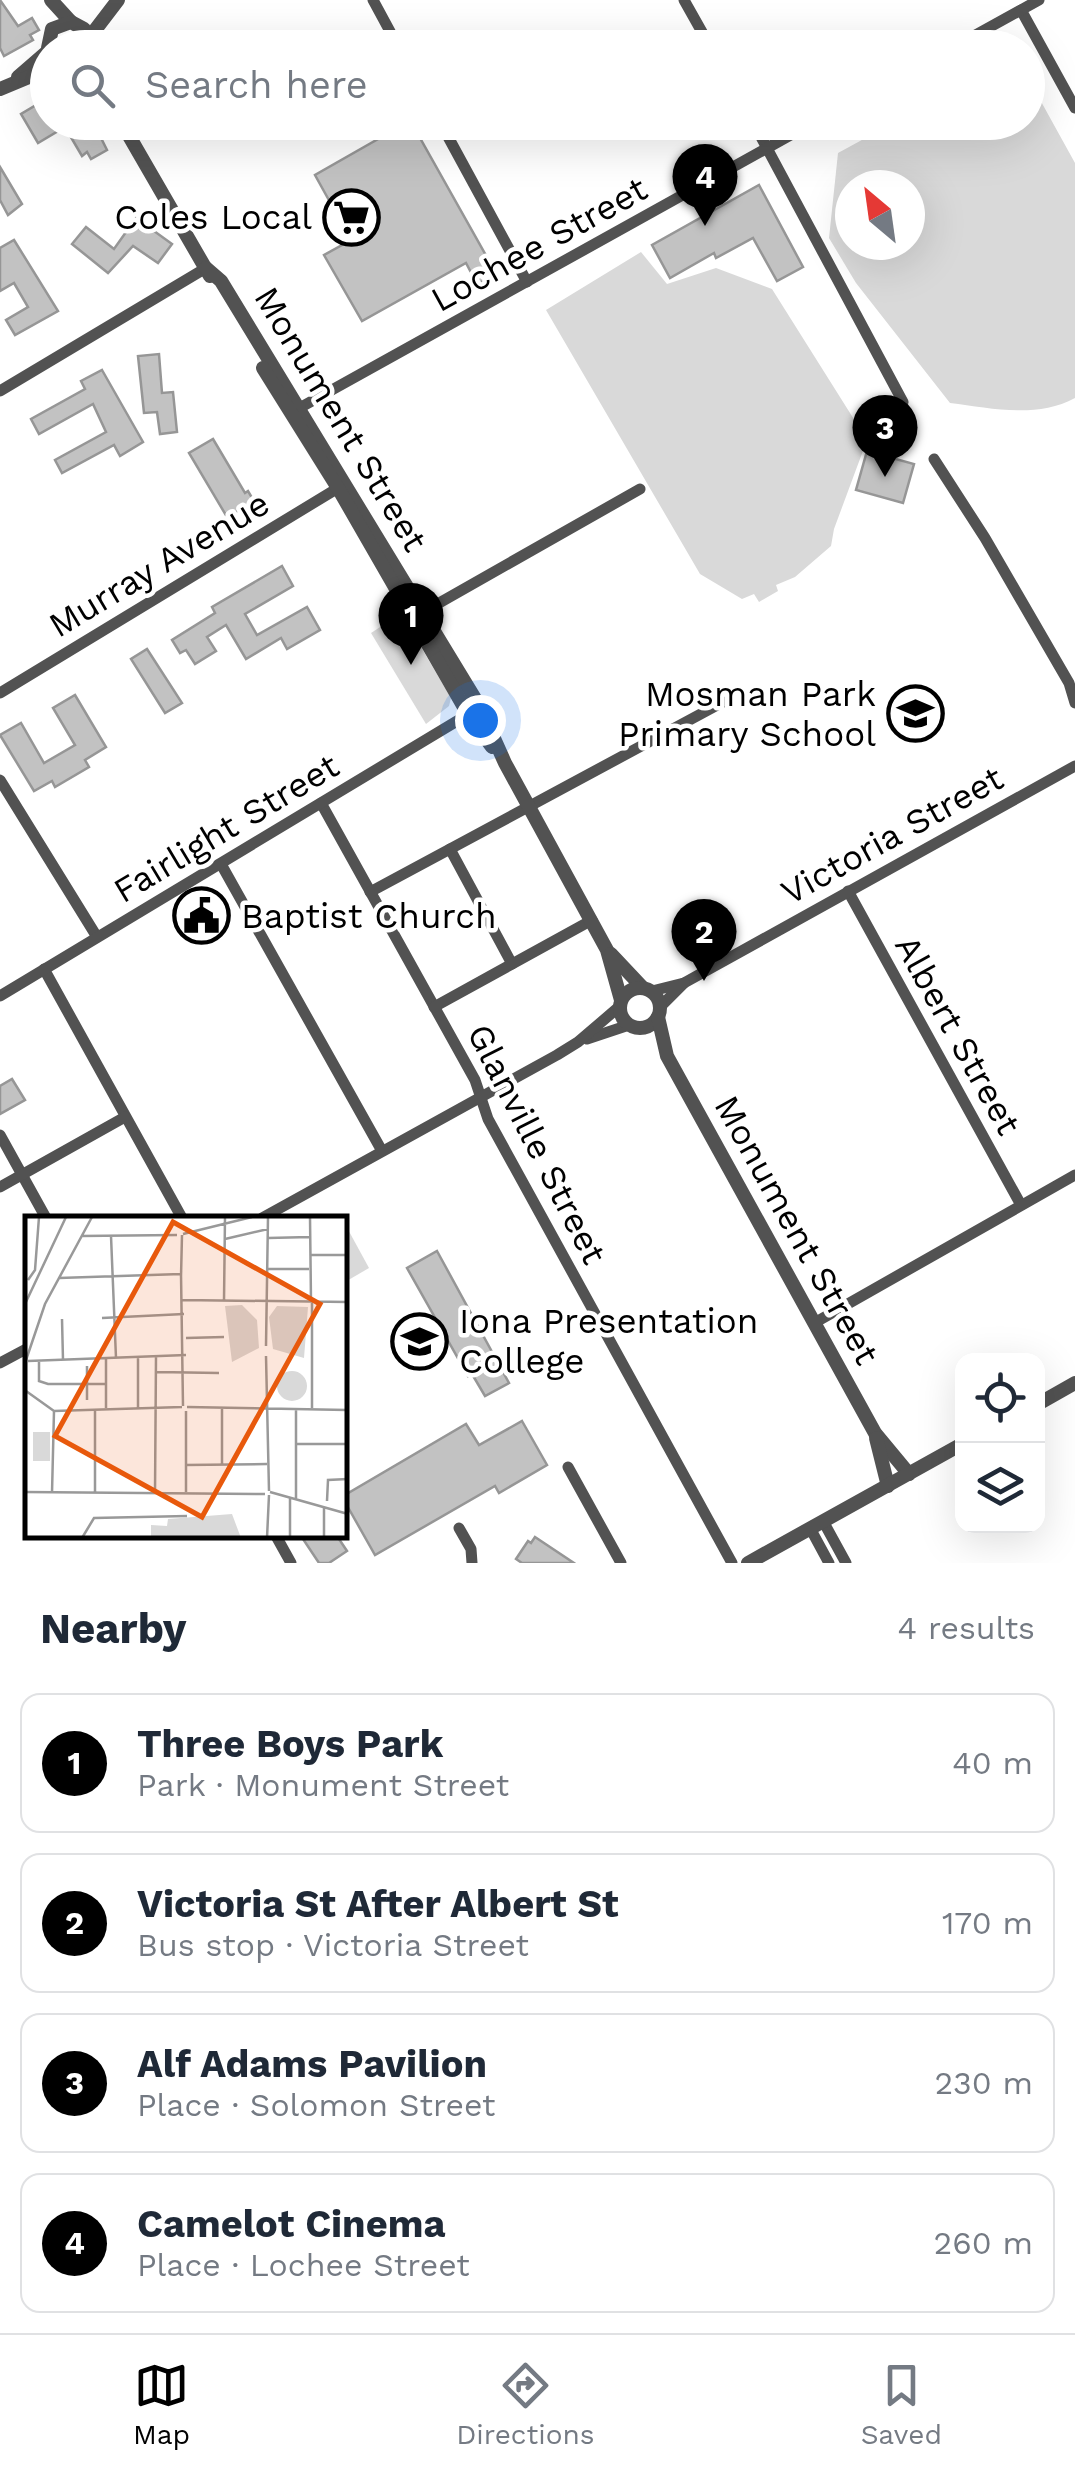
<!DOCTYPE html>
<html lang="en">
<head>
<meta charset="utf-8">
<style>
	:root { --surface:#fff; --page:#f6f6f7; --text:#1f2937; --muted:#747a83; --line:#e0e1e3; --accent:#000 }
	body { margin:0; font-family:"Work Sans",sans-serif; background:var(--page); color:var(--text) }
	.controls { position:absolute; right:30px; bottom:30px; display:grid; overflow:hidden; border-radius:20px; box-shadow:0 10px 40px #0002 }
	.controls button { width:90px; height:90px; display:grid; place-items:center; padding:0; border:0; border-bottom:2px solid var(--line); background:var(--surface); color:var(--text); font:50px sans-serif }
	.compass { position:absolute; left:835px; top:170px; width:90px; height:90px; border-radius:50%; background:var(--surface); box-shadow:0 10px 40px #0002; rotate:331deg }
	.you { position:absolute; left:480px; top:720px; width:35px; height:35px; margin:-25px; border:8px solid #fff; border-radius:50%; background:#1a73e8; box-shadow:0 0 0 15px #1a73e833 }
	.badge { display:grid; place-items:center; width:65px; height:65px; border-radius:50%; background:var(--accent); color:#fff; font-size:32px; font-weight:700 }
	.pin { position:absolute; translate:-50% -82px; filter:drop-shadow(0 2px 5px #0008) }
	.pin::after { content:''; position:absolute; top:52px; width:35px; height:30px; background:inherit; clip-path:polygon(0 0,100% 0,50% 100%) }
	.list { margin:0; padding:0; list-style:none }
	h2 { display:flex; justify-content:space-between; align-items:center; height:130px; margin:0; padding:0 40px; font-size:42px }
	h2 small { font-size:32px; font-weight:400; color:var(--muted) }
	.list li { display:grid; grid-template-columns:65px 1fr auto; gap:30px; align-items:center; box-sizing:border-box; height:140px; margin:0 20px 20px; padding:0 20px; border:2px solid var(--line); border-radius:20px }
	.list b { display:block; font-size:38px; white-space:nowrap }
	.list p { margin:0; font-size:32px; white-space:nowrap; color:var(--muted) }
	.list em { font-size:32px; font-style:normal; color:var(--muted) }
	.icon { flex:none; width:55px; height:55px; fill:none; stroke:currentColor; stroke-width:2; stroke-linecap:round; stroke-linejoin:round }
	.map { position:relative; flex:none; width:1075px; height:1563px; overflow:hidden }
	.search { position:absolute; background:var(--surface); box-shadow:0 10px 40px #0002; left:30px; right:30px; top:30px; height:110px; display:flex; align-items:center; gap:25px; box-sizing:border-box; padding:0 35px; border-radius:55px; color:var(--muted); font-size:38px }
	.sheet { height:770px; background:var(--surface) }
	nav { display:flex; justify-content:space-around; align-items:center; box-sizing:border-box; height:140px; border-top:2px solid var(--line); background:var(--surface); font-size:28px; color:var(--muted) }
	nav a { display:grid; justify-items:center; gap:5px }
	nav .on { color:var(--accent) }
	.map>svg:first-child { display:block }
	.green { fill:#d9d9d9; fill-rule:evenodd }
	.building { fill:#c2c2c2; stroke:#969696; stroke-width:2.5 }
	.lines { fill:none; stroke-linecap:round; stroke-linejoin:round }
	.minor { stroke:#525252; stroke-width:11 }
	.tertiary { stroke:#525252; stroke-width:14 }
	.labels { text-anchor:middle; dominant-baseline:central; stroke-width:9; stroke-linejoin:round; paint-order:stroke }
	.poi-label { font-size:35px; fill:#000; stroke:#fff; text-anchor:end }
	.street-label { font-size:35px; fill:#000; stroke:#fff }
	.inset-road { fill:none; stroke:#999; stroke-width:2.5 }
	.view { fill:#e8590c; fill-opacity:0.15; stroke:#e8590c; stroke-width:5 }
	.inset-edge { fill:none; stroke:#000; stroke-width:5 }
</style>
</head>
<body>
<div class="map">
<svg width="1075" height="1563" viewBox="0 0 1075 1563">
	<rect width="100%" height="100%" fill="#fff"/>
	<!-- green -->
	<g class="green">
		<path d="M1028,78L1075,163V398C1036,419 991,408 950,403L856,283L829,238L838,153L893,123L1028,122ZM850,185H910V245H850Z"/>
		<path d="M641,252L667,284L716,268L772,289L867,440L834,529L831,546L795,577L776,585L778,591L759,602L754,594L742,599L700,574L546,310Z"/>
		<path d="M394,618L405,620L451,698L449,706L426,724L371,633Z"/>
		<path d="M345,1224L369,1268L345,1282Z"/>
	</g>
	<!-- building -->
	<g class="building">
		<path d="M0,0L18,26L32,18L39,30L30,35L33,40L4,56L0,48Z"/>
		<path d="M48,98V122H93L107,150L91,159L87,152L82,156L65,127L38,143L21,114Z"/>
		<path d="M408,122H411L497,275L477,284L466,263L362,321L324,255L351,240L315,175Z"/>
		<path d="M0,167L22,204L8,215L0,200Z"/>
		<path d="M759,185L803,267L777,281L753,238L716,258L714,253L670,278L652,245Z"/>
		<path d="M136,218L172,244L158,263L133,246L108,273L72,244L86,227L114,249Z"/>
		<path d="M14,240L58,311L15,335L6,320L28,307L14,283L0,291V248Z"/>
		<path d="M159,354L162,393L173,392L177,432L160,434L157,412L144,413L138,356Z"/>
		<path d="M102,370L143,442L120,456L114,445L62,473L55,460L106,432L93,404L39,434L31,419L85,389L81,381Z"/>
		<path d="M213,439L245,493L248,491L254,501L227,517L189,453Z"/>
		<path d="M867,451L914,464L903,503L856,490Z"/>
		<path d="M282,566L293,586L245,614L257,635L307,607L320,630L287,649L281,638L246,659L226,625L207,637L216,651L195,664L186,650L180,653L172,640L215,613L212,607Z"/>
		<path d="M147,649L182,703L165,713L131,659Z"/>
		<path d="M75,695L106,747L85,760L89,767L55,787L52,781L34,791L0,735L21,723L44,763L75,745L53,708Z"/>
		<path d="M12,1079L25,1100L0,1114V1086Z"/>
		<path d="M437,1251L509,1383L485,1396L472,1374L468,1376L407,1268Z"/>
		<path d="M522,1421L547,1465L499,1493L495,1486L375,1555L345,1502V1495L466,1424L479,1445Z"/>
		<path d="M301,1536H337L347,1551L329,1563H319Z"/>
		<path d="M535,1537L574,1563H522L516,1559L528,1541L531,1543Z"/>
	</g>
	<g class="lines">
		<!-- minor -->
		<g class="minor">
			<path d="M373,0L399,48"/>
			<path d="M684,0L711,48"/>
			<path d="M1021,10L1075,108"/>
			<path d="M952,48L1039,0"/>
			<path d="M440,122L527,282"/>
			<path d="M753,122L903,402"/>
			<path d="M0,391L206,268"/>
			<path d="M294,411L814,122"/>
			<path d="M934,459L985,538L1069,683L1075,703"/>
			<path d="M418,615L640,489"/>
			<path d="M0,693L343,485"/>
			<path d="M0,780L97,937"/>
			<path d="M321,803L475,1080L488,1119L732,1563"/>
			<path d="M450,849L512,964"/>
			<path d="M221,864L382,1151"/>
			<path d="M848,891L1021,1205"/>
			<path d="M370,892L723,702"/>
			<path d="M44,969L182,1218"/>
			<path d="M652,991L684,983L1075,766"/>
			<path d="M0,996L472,712"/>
			<path d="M434,1007L592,920"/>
			<path d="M660,1007L684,983"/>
			<path d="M587,1039L629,1025"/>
			<path d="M0,1135L46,1218"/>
			<path d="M0,1187L125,1117"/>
			<path d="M262,1218L557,1055L578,1042L620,1006"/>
			<path d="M816,1322L1075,1175"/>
			<path d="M0,1363L28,1348"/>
			<path d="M568,1467L621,1563"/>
			<path d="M823,1521L846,1563"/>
			<path d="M459,1528L471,1549L472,1563"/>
			<path d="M810,1528L829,1563"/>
			<path d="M276,1536L291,1563"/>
		</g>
		<!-- tertiary -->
		<g class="tertiary">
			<path d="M51,0L71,22"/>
			<path d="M89,38L118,0"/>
			<path d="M48,48L52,29L71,22L84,29L88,48"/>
			<path d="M18,77L48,51"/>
			<path d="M0,89L48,69"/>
			<path d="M121,122L210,276"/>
			<path d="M206,268L221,281L480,707L505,763L607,950L621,1000"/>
			<path d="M263,368L338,488L468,714L492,747"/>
			<path d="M611,954L643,988"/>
			<circle cx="640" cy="1008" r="20"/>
			<path d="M658,1017L667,1056L689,1096L875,1433L909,1474"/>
			<path d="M1038,1404L1075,1383"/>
			<path d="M876,1438L888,1486"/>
			<path d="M748,1563L962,1444"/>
		</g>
	</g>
	<!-- icons -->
	<defs>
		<symbol id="supermarket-ring" viewBox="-11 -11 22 22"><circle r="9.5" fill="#fff" stroke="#000" stroke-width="1.5"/><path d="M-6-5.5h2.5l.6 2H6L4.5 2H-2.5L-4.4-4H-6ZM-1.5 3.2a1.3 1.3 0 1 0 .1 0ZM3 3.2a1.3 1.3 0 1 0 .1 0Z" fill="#000"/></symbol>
		<symbol id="school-ring" viewBox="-11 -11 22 22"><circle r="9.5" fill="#fff" stroke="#000" stroke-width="1.5"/><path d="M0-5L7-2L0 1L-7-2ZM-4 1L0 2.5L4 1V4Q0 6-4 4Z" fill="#000"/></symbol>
		<symbol id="civic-ring" viewBox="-11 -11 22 22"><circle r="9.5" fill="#fff" stroke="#000" stroke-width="1.5"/><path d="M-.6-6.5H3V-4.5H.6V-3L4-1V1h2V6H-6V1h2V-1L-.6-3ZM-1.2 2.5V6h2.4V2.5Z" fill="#000"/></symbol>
	</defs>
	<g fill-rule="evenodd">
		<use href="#supermarket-ring" x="320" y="186" width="63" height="63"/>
		<use href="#school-ring" x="884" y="682" width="63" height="63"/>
		<use href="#civic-ring" x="170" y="884" width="63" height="63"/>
		<use href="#school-ring" x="388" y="1310" width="63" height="63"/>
	</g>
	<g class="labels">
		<!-- poi labels -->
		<g class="poi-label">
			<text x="312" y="217">Coles Local</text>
			<text x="876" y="694">Mosman Park<tspan x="876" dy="40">Primary School</tspan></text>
			<text x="241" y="916" text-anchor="start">Baptist Church</text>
			<text x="459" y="1321" text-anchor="start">Iona Presentation<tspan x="459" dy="40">College</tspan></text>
		</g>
		<!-- street labels -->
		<g class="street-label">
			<text transform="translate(539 244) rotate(-29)">Lochee Street</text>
			<text transform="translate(341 419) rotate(59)">Monument Street</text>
			<text transform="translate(159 564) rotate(-31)">Murray Avenue</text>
			<text transform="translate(226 828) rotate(-31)">Fairlight Street</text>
			<text transform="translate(892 835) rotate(-29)">Victoria Street</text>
			<text transform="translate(958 1035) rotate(61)">Albert Street</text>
			<text transform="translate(537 1144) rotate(63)">Glanville Street</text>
			<text transform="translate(797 1230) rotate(61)">Monument Street</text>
		</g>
	</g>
	<!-- overview -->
	<g transform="translate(25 1216)">
		<rect width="322" height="322" fill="#fff"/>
		<path d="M217,89L232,104L234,132L207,146L200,90ZM252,90L283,91L279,142L248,133L244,101ZM252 170a15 15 0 1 1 30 0a15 15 0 1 1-30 0ZM8,216H25V245H8ZM207,298L216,322H126V309L142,310L143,303Z" fill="#d9d9d9"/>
		<path class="inset-road" d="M285,1L286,85M158,18L227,1M56,20L152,19M86,20L91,142M243,22L285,21M200,23L243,13M286,39H323M242,53H284M156,58L158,190M156,61L157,19M34,62L156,58M3,64L10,54L14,1M157,84L323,86M199,85L200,1M287,85V192M0,88L41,1M77,102L159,98M37,103L38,144M161,122L199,121M241,130L243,1M241,140L244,275M113,141V192M81,142V192M3,145L161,139M14,145V165L23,168H81M0,147L20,88L67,1M62,150V184M132,156L194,157M1,175L29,195L157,191M162,191L322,194M270,228H323M197,248V192M160,249L242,248M0,276L240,278M161,276V195M245,276L323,298M27,277L29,195M70,277V193M130,277L131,140M265,282V322M271,283V192M302,285L303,264L323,263M299,291V322M57,322L69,302L162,300M242,322L244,279"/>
		<path class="view" d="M148,6L295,88L177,301L30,220Z"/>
		<rect width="322" height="322" class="inset-edge"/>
	</g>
</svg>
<div class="controls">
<button><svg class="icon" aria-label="locate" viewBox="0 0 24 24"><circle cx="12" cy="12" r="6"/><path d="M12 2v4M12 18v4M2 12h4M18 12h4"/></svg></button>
<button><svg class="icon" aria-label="layers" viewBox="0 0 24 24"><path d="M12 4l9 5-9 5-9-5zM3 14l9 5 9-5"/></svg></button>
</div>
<svg class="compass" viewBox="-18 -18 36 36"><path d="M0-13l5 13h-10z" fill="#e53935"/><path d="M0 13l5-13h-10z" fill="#747a83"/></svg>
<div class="you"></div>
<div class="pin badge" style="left:411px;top:665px">1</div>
<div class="pin badge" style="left:704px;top:981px">2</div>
<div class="pin badge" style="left:885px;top:477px">3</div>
<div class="pin badge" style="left:705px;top:226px">4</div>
<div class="search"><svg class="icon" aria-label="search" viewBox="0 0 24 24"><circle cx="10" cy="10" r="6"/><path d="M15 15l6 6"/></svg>Search here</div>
</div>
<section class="sheet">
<h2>Nearby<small>4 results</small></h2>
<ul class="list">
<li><span class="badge">1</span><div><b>Three Boys Park</b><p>Park · Monument Street</p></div><em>40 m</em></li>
<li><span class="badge">2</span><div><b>Victoria St After Albert St</b><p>Bus stop · Victoria Street</p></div><em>170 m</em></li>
<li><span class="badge">3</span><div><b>Alf Adams Pavilion</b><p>Place · Solomon Street</p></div><em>230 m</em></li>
<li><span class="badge">4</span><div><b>Camelot Cinema</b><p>Place · Lochee Street</p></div><em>260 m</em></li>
</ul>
</section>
<nav>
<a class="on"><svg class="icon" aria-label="map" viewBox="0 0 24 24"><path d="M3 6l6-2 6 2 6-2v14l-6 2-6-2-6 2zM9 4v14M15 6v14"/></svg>Map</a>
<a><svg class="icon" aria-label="directions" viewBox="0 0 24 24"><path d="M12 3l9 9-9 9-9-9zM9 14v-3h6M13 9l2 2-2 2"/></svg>Directions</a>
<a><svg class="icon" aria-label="saved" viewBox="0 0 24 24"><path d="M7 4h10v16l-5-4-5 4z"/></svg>Saved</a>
</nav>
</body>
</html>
